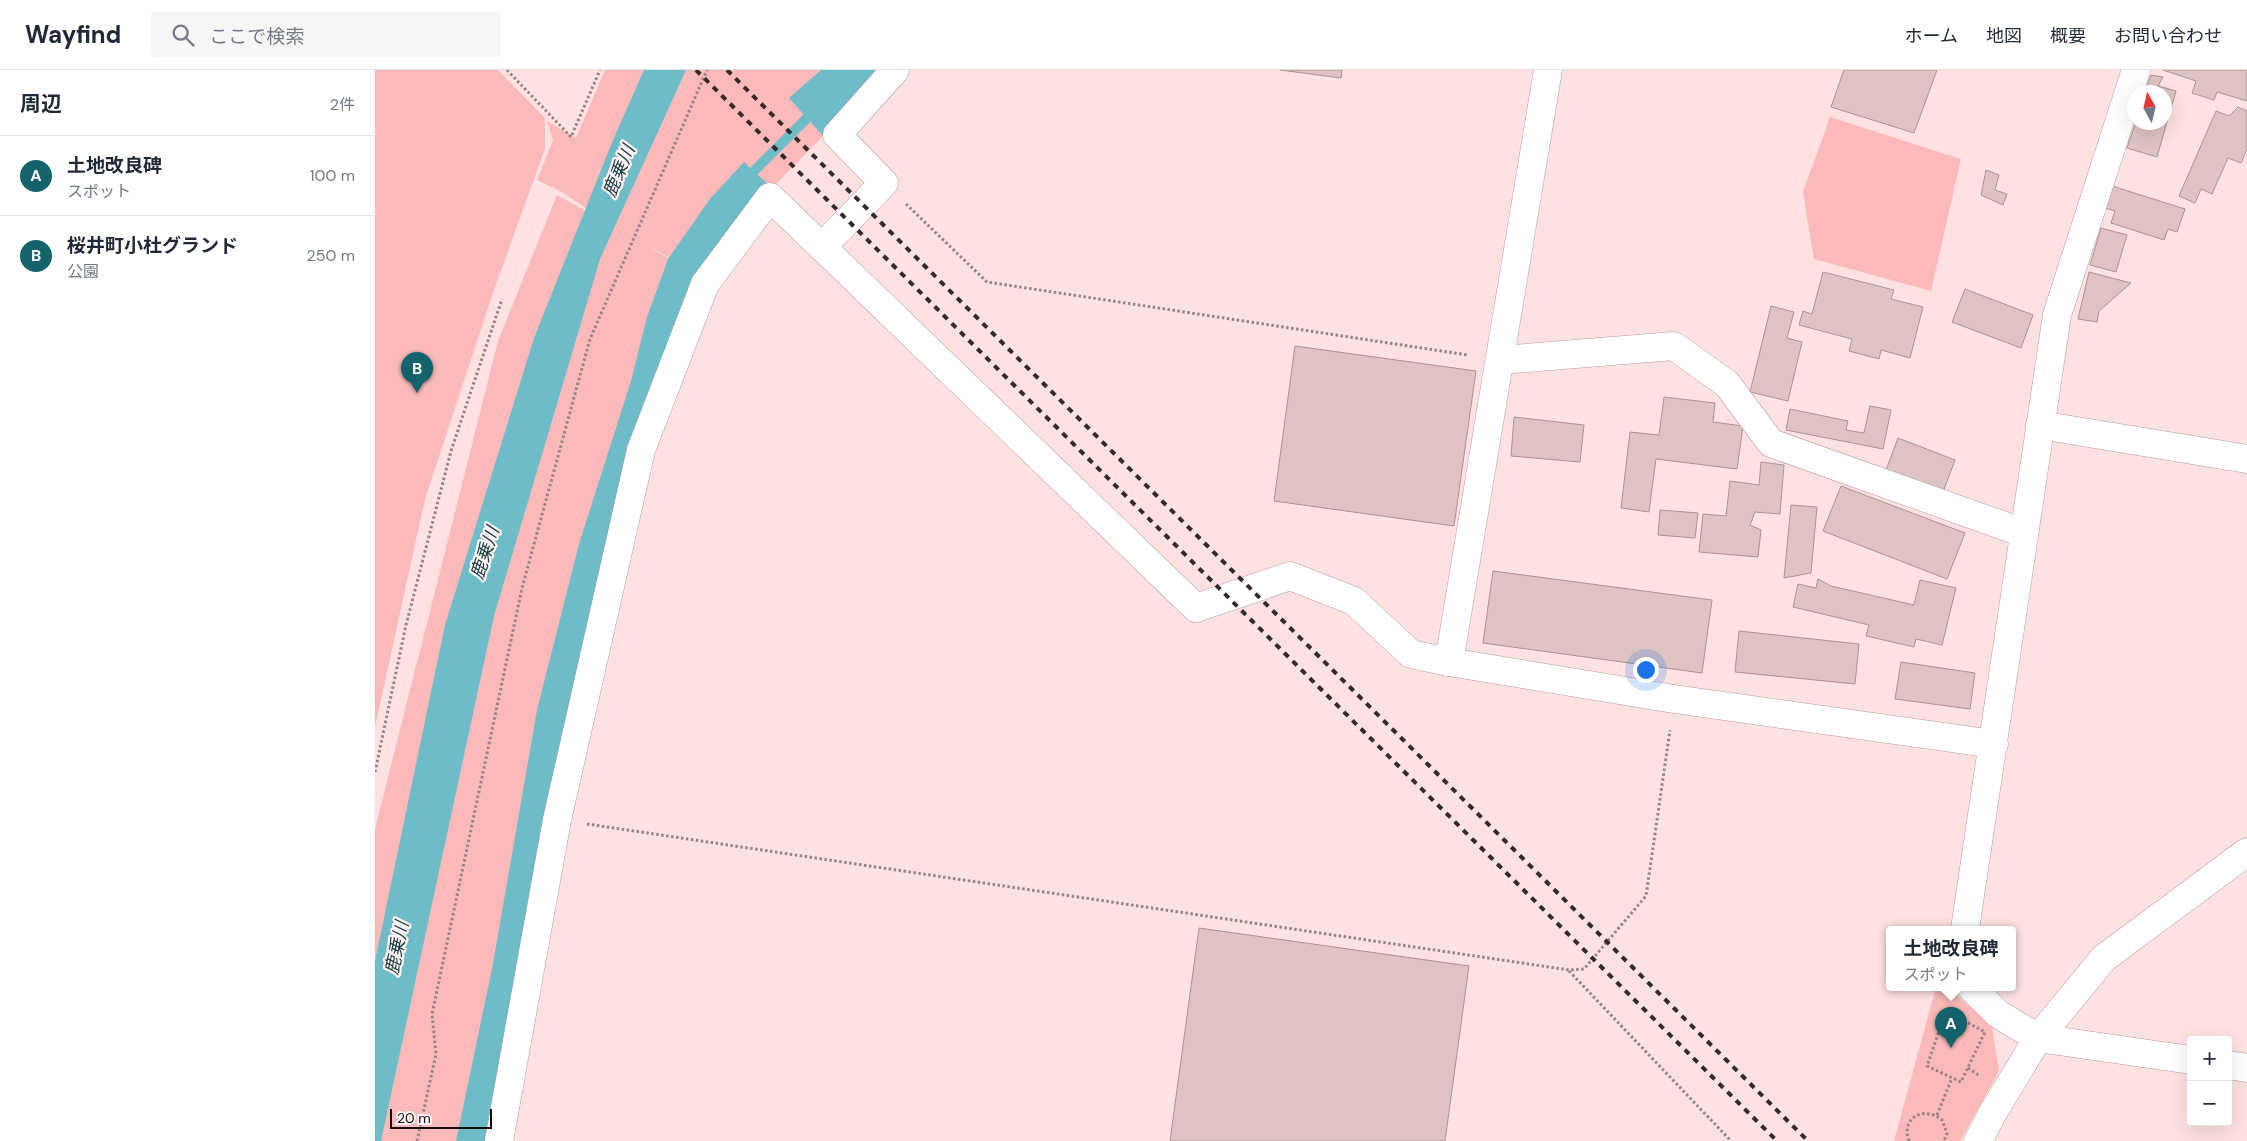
<!DOCTYPE html>
<html lang="ja">
<head>
<meta charset="utf-8">
<style>
	:root { --surface:#fff; --page:#f6f6f7; --text:#1f2937; --muted:#747a83; --line:#e0e1e3; --accent:#14626b }
	body { margin:0; font-family:"DM Sans","Noto Sans JP",sans-serif; background:var(--page); color:var(--text) }
	.controls { position:absolute; right:15px; bottom:15px; display:grid; overflow:hidden; border-radius:5px; box-shadow:0 5px 20px #0002 }
	.controls button { width:45px; height:45px; display:grid; place-items:center; padding:0; border:0; border-bottom:1px solid var(--line); background:var(--surface); color:var(--text); font:25px sans-serif }
	.compass { position:absolute; left:1752px; top:15px; width:45px; height:45px; border-radius:50%; background:var(--surface); box-shadow:0 5px 20px #0002; rotate:352deg }
	.scale { position:absolute; left:15px; bottom:12px; width:102px; box-sizing:border-box; padding-left:5px; border:2px solid #150c0c; border-top:0; font-size:14px; line-height:18px; white-space:nowrap; color:#150c0c; -webkit-text-stroke:4px #fff4f3; paint-order:stroke }
	.you { position:absolute; left:1270px; top:599px; width:18px; height:18px; margin:-12px; border:4px solid #fff; border-radius:50%; background:#1a73e8; box-shadow:0 0 0 8px #1a73e833 }
	.badge { display:grid; place-items:center; width:32px; height:32px; border-radius:50%; background:var(--accent); color:#fff; font-size:16px; font-weight:700 }
	.pin { position:absolute; translate:-50% -41px; filter:drop-shadow(0 1px 2px #0008) }
	.pin::after { content:''; position:absolute; top:26px; width:18px; height:15px; background:inherit; clip-path:polygon(0 0,100% 0,50% 100%) }
	.popup { position:absolute; left:1511px; top:856px; width:130px; height:65px; box-sizing:border-box; display:grid; place-content:center; border-radius:5px; background:var(--surface); filter:drop-shadow(0 1px 4px #0005); font-size:16px; white-space:nowrap; color:var(--muted) }
	.popup b { font-size:19px; color:var(--text) }
	.popup::after { content:''; position:absolute; left:50%; top:100%; margin-left:-10px; border:10px solid transparent; border-top-color:var(--surface) }
	.list { margin:0; padding:0; list-style:none }
	h2 { display:flex; justify-content:space-between; align-items:center; height:65px; margin:0; padding:0 20px; font-size:21px }
	h2 small { font-size:16px; font-weight:400; color:var(--muted) }
	.list li { display:grid; grid-template-columns:32px 1fr auto; gap:15px; align-items:center; box-sizing:border-box; height:80px; padding:0 20px; border-top:1px solid var(--line) }
	.list b { display:block; font-size:19px; white-space:nowrap }
	.list p { margin:0; font-size:16px; white-space:nowrap; color:var(--muted) }
	.list em { font-size:16px; font-style:normal; color:var(--muted) }
	.icon { flex:none; width:28px; height:28px; fill:none; stroke:currentColor; stroke-width:2; stroke-linecap:round; stroke-linejoin:round }
	.map { position:relative; flex:none; width:1872px; height:1071px; overflow:hidden }
	header { display:flex; align-items:center; gap:30px; box-sizing:border-box; height:70px; padding:0 25px; background:var(--surface); border-bottom:1px solid var(--line) }
	header strong { font-size:24px }
	nav { display:flex; gap:28px; margin-inline-start:auto; font-size:18px }
	.search { width:350px; height:45px; background:var(--page); display:flex; align-items:center; gap:12px; box-sizing:border-box; padding:0 18px; border-radius:5px; color:var(--muted); font-size:19px }
	main { display:flex }
	aside { flex:1; background:var(--surface) }
	.map>svg:first-child { display:block }
	.green { fill:#fbbab9 }
	.water { fill:#6dbcc8 }
	.lines { fill:none; stroke-linecap:round; stroke-linejoin:round }
	.stream { stroke:#6dbcc8; stroke-width:10 }
	.building { fill:#dec3c2; stroke:#ac9292 }
	.minor-casing { stroke:#b69c9b; stroke-width:29 }
	.tertiary-casing { stroke:#b69c9b; stroke-width:29 }
	.path { stroke:#988484; stroke-width:3; stroke-dasharray:2.5 2.5; stroke-linecap:butt }
	.minor { stroke:#fff; stroke-width:28 }
	.tertiary { stroke:#fff; stroke-width:28 }
	.rail { stroke:#352a2a; stroke-width:4; stroke-dasharray:6 6; stroke-linecap:butt }
	.labels { text-anchor:middle; dominant-baseline:central; stroke-width:4.5; stroke-linejoin:round; paint-order:stroke }
	.water-label { font-size:18px; font-style:italic; fill:#13393f; stroke:#fff4f3 }
</style>
</head>
<body>
<header>
<strong>Wayfind</strong>
<div class="search"><svg class="icon" aria-label="search" viewBox="0 0 24 24"><circle cx="10" cy="10" r="6"/><path d="M15 15l6 6"/></svg>ここで検索</div>
<nav><a>ホーム</a><a>地図</a><a>概要</a><a>お問い合わせ</a></nav>
</header>
<main>
<aside>
<h2>周辺<small>2件</small></h2>
<ul class="list">
<li><span class="badge">A</span><div><b>土地改良碑</b><p>スポット</p></div><em>100 m</em></li>
<li><span class="badge">B</span><div><b>桜井町小杜グランド</b><p>公園</p></div><em>250 m</em></li>
</ul>
</aside>
<div class="map">
<svg width="1872" height="1071" viewBox="0 0 1872 1071">
	<rect width="100%" height="100%" fill="#fee2e1"/>
	<!-- green -->
	<g class="green">
		<path d="M0,0H123L170,48V79L120,217L50,429L0,657Z"/>
		<path d="M230,0H513L393,122L331,207L267,173L330,209L281,337L120,1071H0V759L123,271L182,125L235,154L185,121L162,110L178,70L172,51L201,68Z"/>
		<path d="M1455,47L1586,89L1556,221L1439,189L1428,122Z"/>
		<path d="M1561,917H1572L1617,956L1624,1001L1585,1071H1519Z"/>
	</g>
	<!-- water -->
	<g class="water">
		<path d="M269,0H311L225,189L119,546L6,1071H0V891L70,555L159,268L238,70Z"/>
		<path d="M446,0H510L449,67L414,28Z"/>
		<path d="M369,92L394,115L298,270L117,1071H81L117,899L162,640L204,474L256,311L272,247L293,189L335,129Z"/>
	</g>
	<g class="lines">
		<!-- stream -->
		<path class="stream" d="M369,111L440,40"/>
	</g>
	<!-- building -->
	<g class="building">
		<path d="M905,0H967L966,8Z"/>
		<path d="M1469,0H1562L1539,63L1456,37Z"/>
		<path d="M1788,0H1872V31L1842,22L1839,30L1817,23L1821,11Z"/>
		<path d="M1776,5L1788,7L1783,16L1801,21L1782,87L1752,78L1761,52H1790V22H1770Z"/>
		<path d="M1863,37L1872,41V79L1866,93L1853,88L1837,124L1826,119L1820,133L1804,126L1841,41L1854,46Z"/>
		<path d="M1611,100L1624,105L1620,120L1632,124L1628,135L1606,125Z"/>
		<path d="M1737,116L1810,139L1802,162L1793,159L1789,170L1736,153L1740,141L1730,138Z"/>
		<path d="M1726,158L1752,165L1741,202L1715,195Z"/>
		<path d="M1448,202L1519,220L1516,229L1548,237L1535,288L1506,280L1504,289L1474,281L1477,269L1424,255L1428,241L1437,244Z"/>
		<path d="M1714,202L1756,213L1724,241L1722,252L1703,249Z"/>
		<path d="M1590,219L1658,245L1646,278L1577,252Z"/>
		<path d="M1396,236L1419,242L1412,268L1427,272L1413,331L1375,322Z"/>
		<path d="M920,276L1101,301L1079,456L899,431Z"/>
		<path d="M1289,327L1340,333L1338,352L1368,356L1362,399L1281,389L1274,442L1246,438L1255,362L1284,365Z"/>
		<path d="M1495,336L1516,340L1508,379L1411,360L1415,339L1473,351L1471,360L1489,363Z"/>
		<path d="M1139,347L1209,355L1205,392L1136,386Z"/>
		<path d="M1523,368L1580,390L1568,422L1511,400Z"/>
		<path d="M1386,392L1409,395L1405,444L1380,442L1375,455L1386,460L1383,487L1324,482L1328,444L1351,446L1355,411L1384,415Z"/>
		<path d="M1466,416L1590,463L1572,509L1448,461Z"/>
		<path d="M1416,435L1442,437L1436,503L1409,508Z"/>
		<path d="M1285,440L1323,443L1320,468L1283,465Z"/>
		<path d="M1118,501L1337,530L1327,603L1108,573Z"/>
		<path d="M1443,509L1456,516L1539,535L1545,510L1581,518L1567,575L1541,569L1539,577L1491,566L1494,555L1418,537L1423,514L1441,518Z"/>
		<path d="M1364,561L1484,574L1480,614L1360,602Z"/>
		<path d="M1526,592L1600,603L1595,639L1520,629Z"/>
		<path d="M824,858L1094,896L1070,1071H795Z"/>
	</g>
	<g class="lines">
		<defs>
			<g id="minor">
				<path d="M1173,0L1074,592L1299,629L1619,674"/>
				<path d="M447,177L821,538L915,506L979,531L1036,584L1074,592"/>
				<path d="M1126,290L1299,276L1352,314L1396,373L1649,463"/>
				<path d="M1665,355L1872,389"/>
				<path d="M1590,859L1682,245L1761,0"/>
				<path d="M1596,917L1623,944L1663,968L1816,990"/>
				<path d="M1853,995L1872,998"/>
				<path d="M124,1071L182,750L266,380L330,214L395,127L447,177L509,113L462,65L520,0"/>
			</g>
			<path id="tertiary" d="M1603,1071L1617,1044L1663,968L1729,888L1872,782"/>
		</defs>
		<!-- minor casing -->
		<use href="#minor" class="minor-casing"/>
		<!-- tertiary casing -->
		<use href="#tertiary" class="tertiary-casing"/>
		<!-- path -->
		<g class="path">
			<path d="M132,0L196,67L225,0"/>
			<path d="M531,134L612,212L1093,285"/>
			<path d="M0,702L31,555L76,381L127,229"/>
			<path d="M212,754L1194,900L1209,899L1271,826L1295,660"/>
			<path d="M1194,901L1356,1071"/>
			<path d="M1571,941L1610,962L1586,1012L1552,996Z"/>
			<path d="M1593,998L1605,1006"/>
			<path d="M1562,1045L1577,1008"/>
			<path d="M42,1071L61,984L57,944L147,518L215,269L332,0"/>
			<path d="M1534,1071C1525,1048 1549,1035 1567,1050L1572,1063L1569,1071"/>
		</g>
		<!-- minor -->
		<use href="#minor" class="minor"/>
		<!-- tertiary -->
		<use href="#tertiary" class="tertiary"/>
		<!-- rail -->
		<g class="rail">
			<path d="M321,0L1402,1071"/>
			<path d="M352,0L1433,1071"/>
		</g>
	</g>
	<g class="labels">
		<!-- water labels -->
		<g class="water-label">
			<text transform="translate(244 101) rotate(-67)">鹿乗川</text>
			<text transform="translate(110 483) rotate(-71)">鹿乗川</text>
			<text transform="translate(22 878) rotate(-78)">鹿乗川</text>
		</g>
	</g>
</svg>
<div class="controls">
<button>+</button>
<button>−</button>
</div>
<svg class="compass" viewBox="-18 -18 36 36"><path d="M0-13l5 13h-10z" fill="#e53935"/><path d="M0 13l5-13h-10z" fill="#747a83"/></svg>
<div class="scale">20 m</div>
<div class="you"></div>
<div class="pin badge" style="left:1576px;top:978px">A</div>
<div class="popup"><b>土地改良碑</b>スポット</div>
<div class="pin badge" style="left:42px;top:323px">B</div>
</div>
</main>
</body>
</html>
